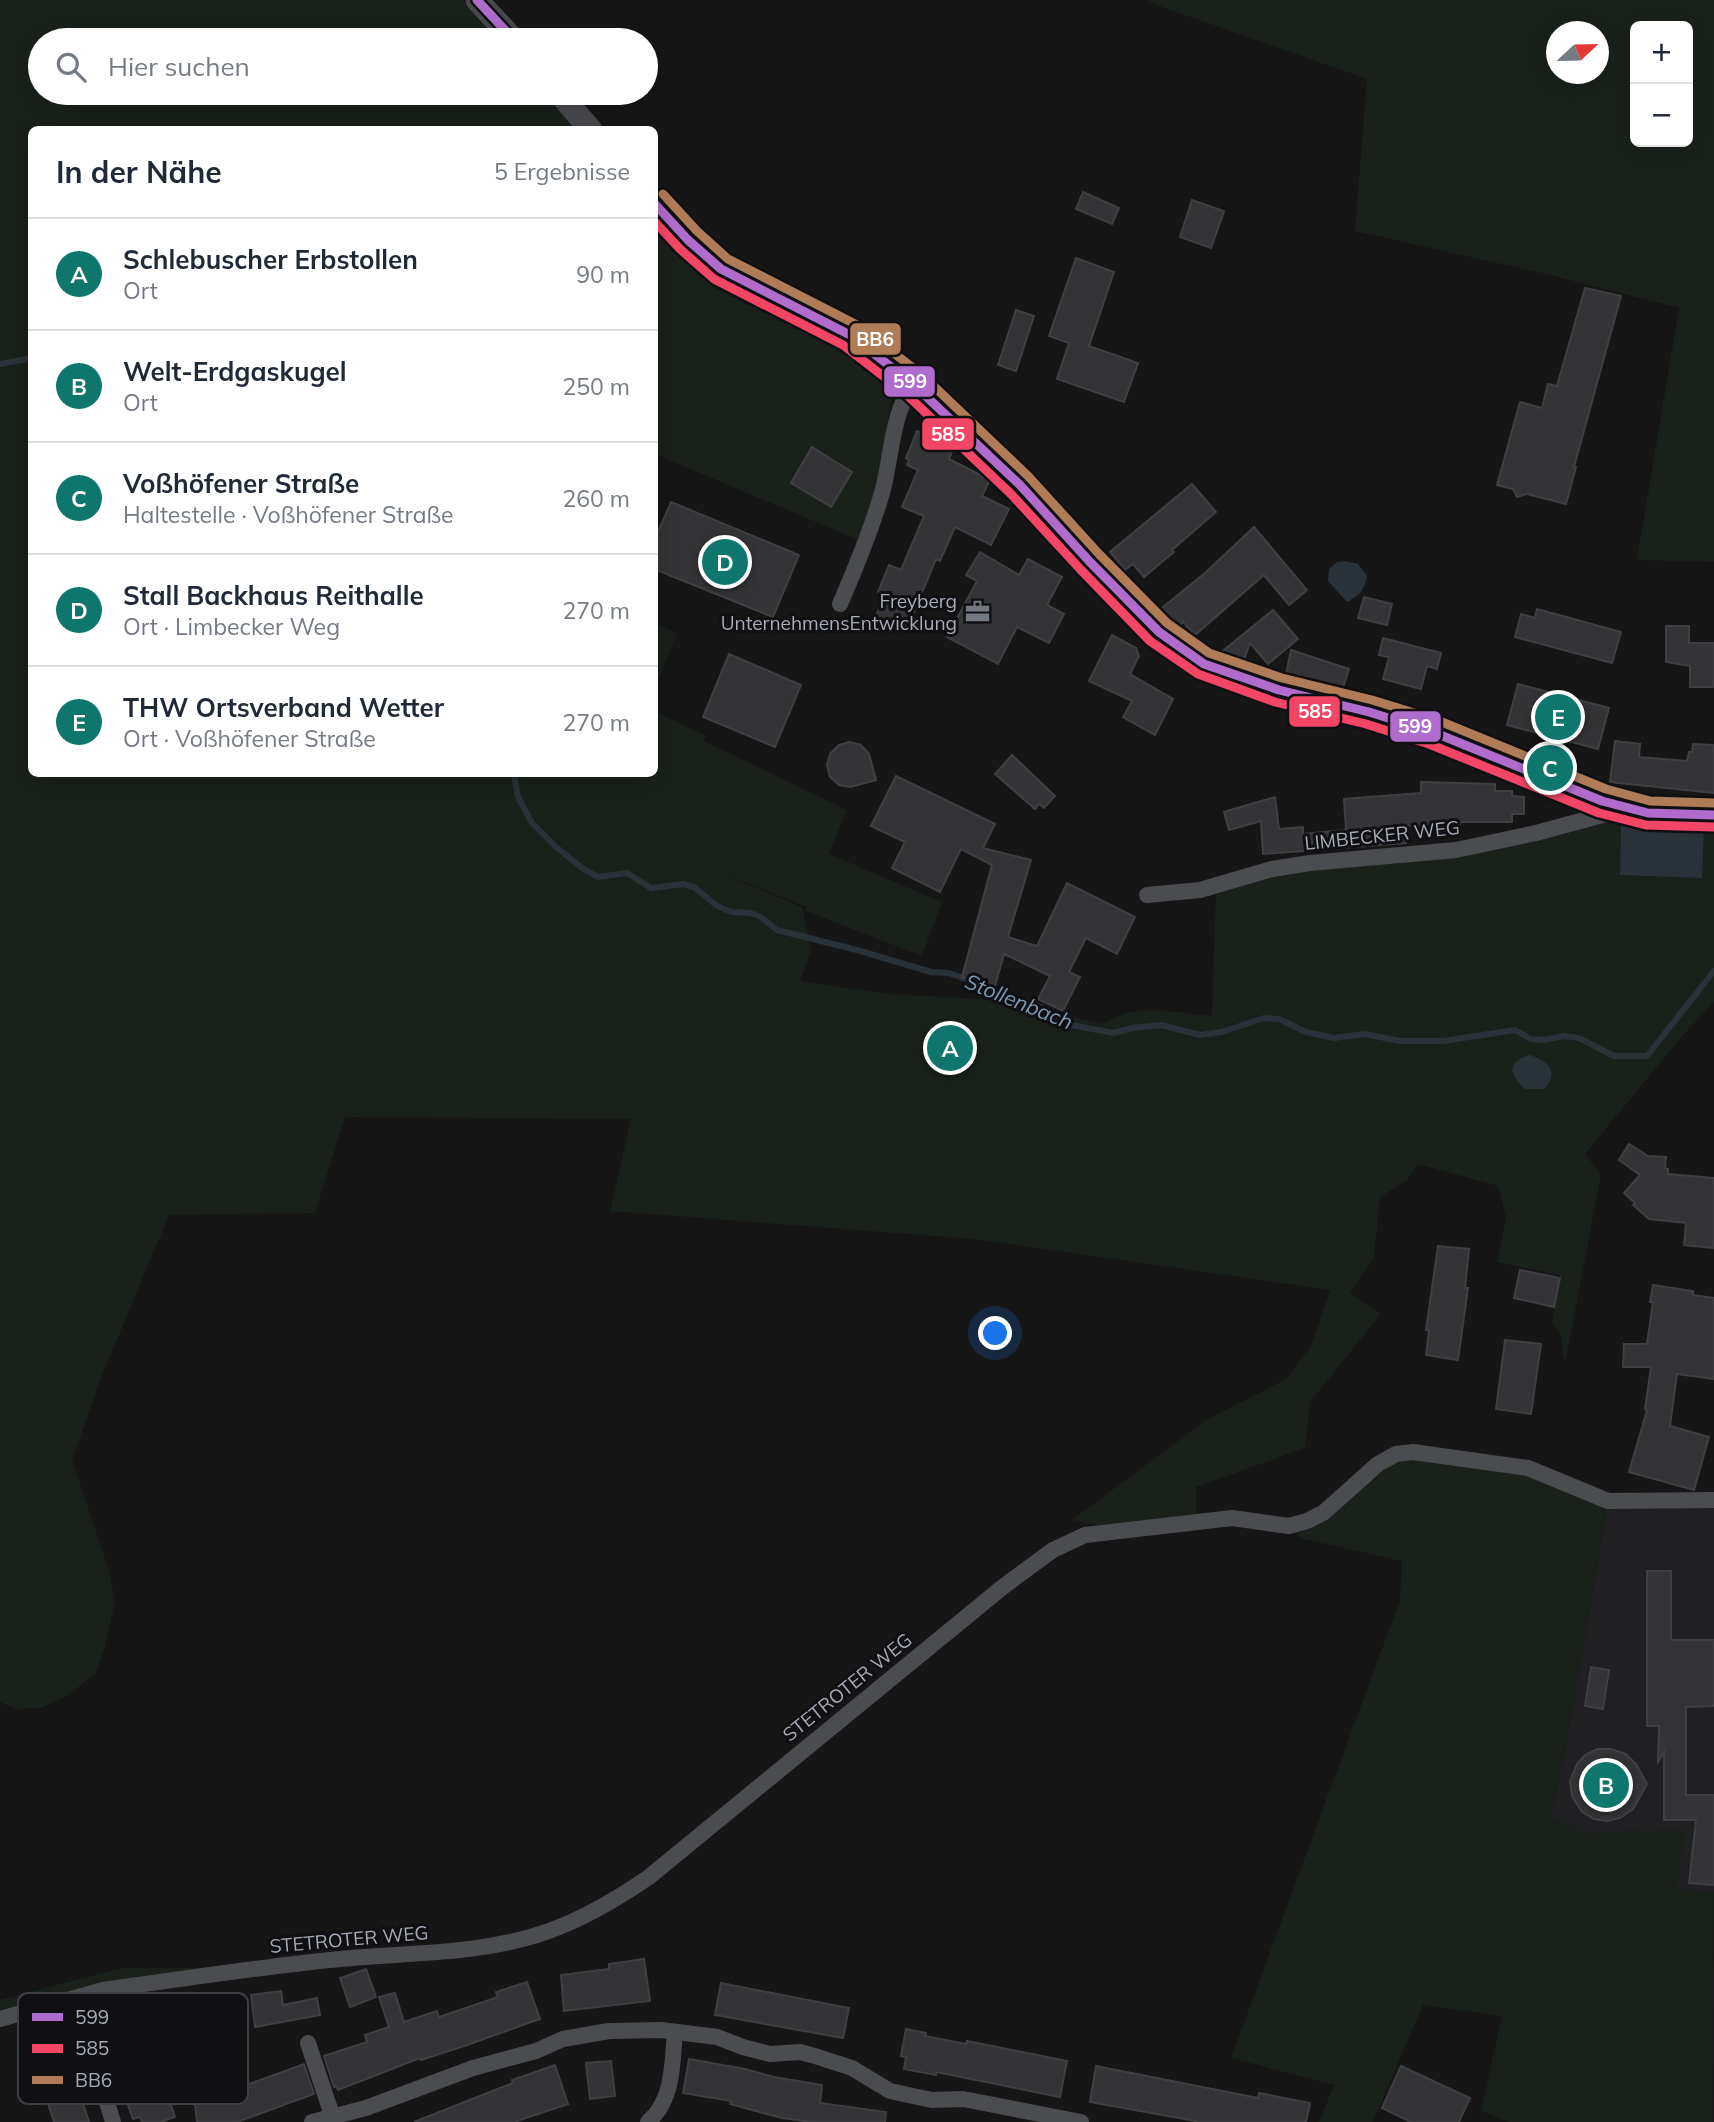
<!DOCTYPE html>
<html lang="de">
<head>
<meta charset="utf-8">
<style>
	:root { --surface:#fff; --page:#f6f6f7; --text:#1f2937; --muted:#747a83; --line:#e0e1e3; --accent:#0f766e }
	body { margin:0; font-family:Mulish,sans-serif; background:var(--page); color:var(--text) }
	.controls { position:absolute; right:21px; top:21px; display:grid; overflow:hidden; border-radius:10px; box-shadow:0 4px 18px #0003 }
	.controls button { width:63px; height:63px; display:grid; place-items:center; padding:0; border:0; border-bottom:2px solid var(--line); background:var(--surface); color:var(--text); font:35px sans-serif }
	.compass { position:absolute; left:1546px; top:21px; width:63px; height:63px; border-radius:50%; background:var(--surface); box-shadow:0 4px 18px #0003; rotate:68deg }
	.you { position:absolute; left:996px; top:1334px; width:24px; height:24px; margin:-18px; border:5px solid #fff; border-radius:50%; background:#1a73e8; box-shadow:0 0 0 10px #1a73e833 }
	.badge { display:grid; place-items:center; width:46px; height:46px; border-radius:50%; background:var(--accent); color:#fff; font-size:23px; font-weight:700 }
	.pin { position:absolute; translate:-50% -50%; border:4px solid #fff; box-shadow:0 2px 7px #0006 }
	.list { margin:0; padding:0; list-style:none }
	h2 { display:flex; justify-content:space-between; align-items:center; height:91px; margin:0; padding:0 28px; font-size:30px }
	h2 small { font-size:23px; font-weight:400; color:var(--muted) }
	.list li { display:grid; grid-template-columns:46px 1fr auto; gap:21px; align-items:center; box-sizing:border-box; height:112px; padding:0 28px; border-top:2px solid var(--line) }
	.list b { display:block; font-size:26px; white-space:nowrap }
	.list p { margin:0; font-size:23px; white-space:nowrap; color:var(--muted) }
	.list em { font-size:23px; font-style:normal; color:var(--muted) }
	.icon { flex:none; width:38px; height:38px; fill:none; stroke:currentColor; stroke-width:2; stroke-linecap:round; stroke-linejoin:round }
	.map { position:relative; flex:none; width:1714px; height:2122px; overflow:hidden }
	.search { position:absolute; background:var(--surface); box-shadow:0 4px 18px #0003; left:28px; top:28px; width:630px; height:77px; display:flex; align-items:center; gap:18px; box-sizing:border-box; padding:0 24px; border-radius:38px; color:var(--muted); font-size:26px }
	.panel { position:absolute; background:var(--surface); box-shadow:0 4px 18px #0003; left:28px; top:126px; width:630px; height:651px; border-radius:10px }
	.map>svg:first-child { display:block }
	.built { fill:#202023 }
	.green { fill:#1a211b; fill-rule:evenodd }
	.water { fill:#293139 }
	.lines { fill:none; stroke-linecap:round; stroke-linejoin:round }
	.stream { stroke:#293139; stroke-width:6 }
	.building { fill:#343436; stroke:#3f4043; stroke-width:2 }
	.street { stroke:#4a4c50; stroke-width:16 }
	.secondary { stroke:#494a4e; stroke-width:23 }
	.bus-1-casing { stroke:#101013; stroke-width:14 }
	.bus-2-casing { stroke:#101013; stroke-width:14 }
	.bus-3-casing { stroke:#101013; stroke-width:14 }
	.bus-1 { stroke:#b06ccc; stroke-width:9 }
	.bus-2 { stroke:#f34667; stroke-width:9 }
	.bus-3 { stroke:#b07c57; stroke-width:9 }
	.labels { text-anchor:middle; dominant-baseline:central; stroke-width:6; stroke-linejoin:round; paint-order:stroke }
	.poi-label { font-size:19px; fill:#a7acb8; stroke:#101013; text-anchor:end }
	.street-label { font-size:19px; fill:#a7acb8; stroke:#101013 }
	.water-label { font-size:21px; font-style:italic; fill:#7b9ab6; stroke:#101013 }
	.key { fill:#101013; stroke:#3d3f45; stroke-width:2 }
	.key-label { font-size:19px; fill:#a7acb8 }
	.line-badge { stroke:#101013; stroke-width:2.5 }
	.badge-label { font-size:19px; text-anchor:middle; font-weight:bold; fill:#fff }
</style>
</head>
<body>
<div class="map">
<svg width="1714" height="2122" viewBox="0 0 1714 2122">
	<rect width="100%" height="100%" fill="#161617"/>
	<!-- built -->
	<path class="built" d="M1714,1500V1893L1676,1889L1685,1830L1584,1833L1551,1817L1566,1744L1608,1501Z"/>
	<!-- green -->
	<g class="green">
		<path d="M0,0H464L502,40H40V93H549L580,129L32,130V774H654L655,711L706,736L704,741L847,810L829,854L942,902L922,956L806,911L807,907L700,864L802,907L811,950L800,981L889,994L999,1000L1103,1024C1139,1001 1172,1013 1212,1016L1216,891L1280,872L1448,855L1622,819L1632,823L1714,826V1002L1683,1035L1585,1154L1601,1175L1565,1364L1561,1336L1552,1322L1560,1275L1497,1262L1506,1217L1498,1186L1418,1164L1407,1180L1380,1197L1374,1258L1350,1293L1381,1314L1310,1402L1305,1448L1196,1487V1517L1102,1526L1072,1520L1206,1420L1286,1379L1311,1346L1330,1290L974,1239L610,1211L631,1119L345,1117L315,1213L169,1215L101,1378L72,1460L109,1570L115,1601L105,1647L96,1673L67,1696L41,1708L16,1709L0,1702Z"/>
		<path d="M1149,0H1714V562L1637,560L1679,308L1542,273L1355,231L1367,79L1148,2ZM1635,26H1688V142H1635ZM1556,32H1598V74H1556Z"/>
		<path d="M654,180L697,227L718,245L738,259L847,316L960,401L956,412L750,273C712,251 684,223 655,191Z"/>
		<path d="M654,216L844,342L896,385L888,418L887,451L861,541L655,454Z"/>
		<path d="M655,623L677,633L655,689Z"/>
		<path d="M1399,1458L1528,1468L1608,1501L1566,1744L1551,1817L1584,1833L1685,1830L1677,1889L1714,1893L1713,2122H1509L1481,2111L1502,2016L1423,2005L1373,2122H1319L1334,2085L1231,2058L1400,1600L1402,1561L1300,1538L1294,1531Z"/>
		<path d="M122,1968H215L0,2016V2000Z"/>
	</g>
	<!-- water -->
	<g class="water">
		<path d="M1345,561L1358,564L1367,576C1364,591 1360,595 1347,602L1328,581L1329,569L1337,562Z"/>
		<path d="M1621,824L1704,827L1702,878L1620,875Z"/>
		<path d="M1530,1055C1549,1062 1559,1070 1545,1089H1525C1508,1074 1507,1062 1530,1055Z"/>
	</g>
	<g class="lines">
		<!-- stream -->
		<g class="stream">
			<path d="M0,364L32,358"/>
			<path d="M514,774L518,797L532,823L555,846L582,868L598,877L627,873L651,888L683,884L694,887L717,906L732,912L750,913L761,917L777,930L857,950L931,972L949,973L1049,1010L1070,1025L1114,1033L1132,1028L1161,1025L1200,1035L1222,1032L1264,1018L1279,1019L1306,1032L1334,1038L1365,1034L1400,1041H1443L1515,1030L1531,1039L1544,1040L1563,1036L1579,1038L1614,1056H1647L1714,971"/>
		</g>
	</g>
	<!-- building -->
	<g class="building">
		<path d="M1083,192L1119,208L1112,224L1076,209Z"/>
		<path d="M1192,200L1224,211L1211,248L1180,237Z"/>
		<path d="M1076,258L1114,272L1089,346L1138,363L1124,402L1057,379L1069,343L1049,336Z"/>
		<path d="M1585,288L1621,296L1574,467H1576L1566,504L1527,494L1517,497L1513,489L1497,485L1520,402L1542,408L1548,384L1557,386Z"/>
		<path d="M1016,310L1034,316L1016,371L998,365Z"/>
		<path d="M917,431L947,443L946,446L953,449L949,459L990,480L982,496L1009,509L991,545L955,527L940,561L936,559L907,629L876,616L885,595L878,592L889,565L901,570L924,516L902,507L918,470L907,465L909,460L906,458Z"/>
		<path d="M812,447L852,472L831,507L791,483Z"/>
		<path d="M1192,484L1216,512L1172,550L1174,552L1144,577L1133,564L1125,570L1110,552Z"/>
		<path d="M671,502L799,555L773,617L654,569V541Z"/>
		<path d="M1254,527L1307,590L1289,605L1264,575L1195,635L1183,622L1176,628L1168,622L1158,611L1205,573Z"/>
		<path d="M980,552L1019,575L1028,559L1062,577L1047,605L1064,614L1049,643L1017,627L998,664L947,637L977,581L966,575Z"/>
		<path d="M1364,597L1392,604L1387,625L1358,618Z"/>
		<path d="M1537,609L1621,632L1612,663L1515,637L1521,614L1535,618Z"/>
		<path d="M1273,610L1298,639L1268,664L1250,643L1243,663L1219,654Z"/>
		<path d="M1666,626H1689V643H1714V687H1690V666L1666,662Z"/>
		<path d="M1112,635L1136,648L1139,656L1130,674L1173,699L1155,735L1123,717L1132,701L1089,681Z"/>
		<path d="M1383,638L1441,653L1437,669L1427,666L1421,689L1383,679L1389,657L1379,655Z"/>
		<path d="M1291,650L1349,669L1342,691L1286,674Z"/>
		<path d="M729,654L801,685L775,747L703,717Z"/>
		<path d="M1518,684L1609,708L1598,749L1507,725Z"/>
		<path d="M1615,741L1640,744L1639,757L1687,761L1689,752H1692L1693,744L1714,745V793L1610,782Z"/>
		<path d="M849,742L861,745L869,754L876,780L851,787L839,785L830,777L827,765L830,754L839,745Z"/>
		<path d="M1012,755L1055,796L1044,808L1039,804L1035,809L995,774Z"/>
		<path d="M896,776L995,824L983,848L1031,860L1008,937L1037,946L1067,883L1135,917L1117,954L1086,938L1069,972L1080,977L1063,1011L1038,999L1050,976L1004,954L995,986L962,977L992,865L961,849L940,892L892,868L905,842L871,826Z"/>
		<path d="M1421,782L1495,784V791H1512V796L1524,797V814H1512V822H1460V825L1405,826L1406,843L1263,854L1261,821L1229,830L1224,812L1275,797L1279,829L1303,827V834L1346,830L1344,799L1421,793Z"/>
		<path d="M1629,1144L1648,1156L1666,1157L1665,1168L1668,1169V1174L1714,1178V1248L1684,1245L1686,1223L1649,1219L1633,1205L1635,1203L1624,1193L1640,1175L1619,1160Z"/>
		<path d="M1438,1246L1469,1249L1465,1288H1468L1458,1360L1426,1355L1429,1330H1426Z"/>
		<path d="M1520,1270L1560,1278L1554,1307L1514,1298Z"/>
		<path d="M1653,1285L1693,1291V1295L1714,1298V1379L1677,1374L1670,1426L1709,1437L1694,1490L1629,1472L1647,1410L1645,1409L1651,1367H1623L1624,1344H1647L1653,1302H1650Z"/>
		<path d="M1505,1340L1541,1344L1531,1414L1496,1409Z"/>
		<path d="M1647,1571H1671V1640H1714V1706L1686,1707V1795H1714V1885L1689,1883L1696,1820H1664V1752L1658,1762L1659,1726H1647Z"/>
		<path d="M1591,1667L1609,1670L1603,1709L1585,1706Z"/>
		<path d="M1597,1749H1611L1626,1754L1636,1764L1647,1784L1633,1809L1620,1818L1607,1821L1594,1819L1582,1812L1572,1796L1570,1781L1577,1764L1585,1755Z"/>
		<path d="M644,1959L650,2001L564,2011L561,1975L609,1969V1964Z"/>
		<path d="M366,1969L376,1997L350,2007L340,1978Z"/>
		<path d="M527,1982L540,2019L467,2045L421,2060L420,2058L338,2090L336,2086L334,2087L324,2056L367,2042L365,2035L389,2027L379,1997L395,1993L404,2022L437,2011L439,2017L498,1997L496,1992Z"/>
		<path d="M721,1983L849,2008L843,2038L715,2015Z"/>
		<path d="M281,1991L283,2005L317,1998L320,2015L255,2027L251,1995Z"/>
		<path d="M72,2028L81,2056L69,2060L89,2122H54L42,2085L53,2081L39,2040Z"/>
		<path d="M906,2029L926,2033L925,2036L966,2044L967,2041L1067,2061L1060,2097L936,2072V2075L904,2069L906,2057L901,2056Z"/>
		<path d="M689,2059L745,2069L774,2077L822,2085L820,2103L886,2112L885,2122H813L782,2118L730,2104L731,2101L683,2093Z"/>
		<path d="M611,2061L615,2096L590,2099L586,2063Z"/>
		<path d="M304,2064L314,2094L237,2122H197L195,2104Z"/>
		<path d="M555,2065L568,2104L514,2122H414L513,2083L512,2080Z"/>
		<path d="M1096,2066L1258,2098L1259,2093L1310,2103L1306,2122H1201L1090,2102Z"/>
		<path d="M1401,2066L1470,2098L1459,2122H1411L1382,2108Z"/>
		<path d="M162,2078L175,2117L161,2122H142L140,2117L133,2119L128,2105L135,2102L130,2089Z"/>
	</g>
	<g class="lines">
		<!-- street -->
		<g class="street">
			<path d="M840,604C856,567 871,531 882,493C892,457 891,415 913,384"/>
			<path d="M1147,895L1200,890L1272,869L1310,863L1456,850L1536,833L1610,813L1617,805"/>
			<path d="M0,2019L103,1990L124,1987C193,1977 262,1967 330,1960C402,1952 477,1956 546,1932C584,1919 617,1899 649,1877L1004,1586L1053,1550L1085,1535L1232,1518L1289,1526L1307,1521L1323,1513L1378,1464L1396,1454L1413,1452L1528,1468L1608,1501L1714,1500"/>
			<path d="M308,2043L332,2115"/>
			<path d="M96,2066L113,2122"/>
			<path d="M312,2122L366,2108L473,2068L536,2051L563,2039L609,2031L661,2030L717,2037L743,2047L770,2054L800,2052L815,2056L852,2068L890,2091L932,2100L963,2099L1081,2122"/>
			<path d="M648,2122C674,2099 672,2064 675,2032"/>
		</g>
		<!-- secondary -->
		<g class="secondary">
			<path d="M477,0L514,40"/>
			<path d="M559,93L591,130"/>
			<path d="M654,202L688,240L721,269L850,335L913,384L1020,485L1090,562L1159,632L1183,651L1204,664L1279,690L1369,712L1433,732L1602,801L1648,813L1714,815"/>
		</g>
		<defs>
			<g id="bus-1">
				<path d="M477,0L514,40"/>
				<path d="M654,203L688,240L721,269L850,335L913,384L1020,485L1090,562L1159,632L1204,664L1279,690L1369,712L1433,732L1602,801L1648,813L1714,815"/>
			</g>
			<path id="bus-2" d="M654,221L680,249L714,279L843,345L905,393L1011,494L1081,570L1150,641L1198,674L1275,702L1366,724L1429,744L1599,813L1646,825L1714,827"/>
			<path id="bus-3" d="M663,194L697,231L728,259L857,325L921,374L1028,476L1099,554L1167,623L1209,653L1282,678L1372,700L1437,720L1606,789L1650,801L1714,803"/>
		</defs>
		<!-- bus-1 casing -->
		<use href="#bus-1" class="bus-1-casing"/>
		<!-- bus-2 casing -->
		<use href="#bus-2" class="bus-2-casing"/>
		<!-- bus-3 casing -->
		<use href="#bus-3" class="bus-3-casing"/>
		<!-- bus-1 -->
		<use href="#bus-1" class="bus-1"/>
		<!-- bus-2 -->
		<use href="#bus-2" class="bus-2"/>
		<!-- bus-3 -->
		<use href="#bus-3" class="bus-3"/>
	</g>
	<!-- icons -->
	<defs>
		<symbol id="office-bare" viewBox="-9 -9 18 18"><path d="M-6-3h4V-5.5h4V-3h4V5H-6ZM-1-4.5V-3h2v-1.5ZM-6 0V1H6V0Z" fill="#747880" stroke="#101013" stroke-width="2.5" paint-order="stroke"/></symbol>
	</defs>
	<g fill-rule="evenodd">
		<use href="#office-bare" x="960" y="594" width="35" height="35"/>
	</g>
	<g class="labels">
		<!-- poi labels -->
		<g class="poi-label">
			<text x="957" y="601">Freyberg<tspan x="957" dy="22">UnternehmensEntwicklung</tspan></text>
		</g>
		<!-- street labels -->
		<g class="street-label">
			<text transform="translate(1382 835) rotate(-6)">LIMBECKER WEG</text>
			<text transform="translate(847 1687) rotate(-39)">STETROTER WEG</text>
			<text transform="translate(349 1939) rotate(-5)">STETROTER WEG</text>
		</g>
		<!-- water labels -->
		<g class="water-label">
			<text transform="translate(1019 1001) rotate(22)">Stollenbach</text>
		</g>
	</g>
	<!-- legend -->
	<rect x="18" y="1993" width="230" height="111" rx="10" class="key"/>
	<rect x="32" y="2013" width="31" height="8" fill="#b06ccc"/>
	<rect x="32" y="2044" width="31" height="9" fill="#f34667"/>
	<rect x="32" y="2076" width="31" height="8" fill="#b07c57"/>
	<g class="key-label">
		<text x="75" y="2024">599</text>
		<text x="75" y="2055">585</text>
		<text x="75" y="2087">BB6</text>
	</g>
	<g class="line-badge">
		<rect x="849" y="322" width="53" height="34" rx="7" fill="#b07c57"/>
		<rect x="883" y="365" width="53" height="33" rx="7" fill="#b06ccc"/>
		<rect x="921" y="417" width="54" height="34" rx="7" fill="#f34667"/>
		<rect x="1288" y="695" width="53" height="33" rx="7" fill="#f34667"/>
		<rect x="1389" y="710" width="53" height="33" rx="7" fill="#b06ccc"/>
	</g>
	<g class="badge-label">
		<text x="875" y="346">BB6</text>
		<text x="910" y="388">599</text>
		<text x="948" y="441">585</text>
		<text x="1315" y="718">585</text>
		<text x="1415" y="733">599</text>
	</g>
</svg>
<div class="controls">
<button>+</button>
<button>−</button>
</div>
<svg class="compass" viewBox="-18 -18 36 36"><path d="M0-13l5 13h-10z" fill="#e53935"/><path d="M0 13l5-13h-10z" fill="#747a83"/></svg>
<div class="you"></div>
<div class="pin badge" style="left:950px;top:1048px">A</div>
<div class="pin badge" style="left:1606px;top:1785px">B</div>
<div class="pin badge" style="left:1550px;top:768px">C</div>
<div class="pin badge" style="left:725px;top:562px">D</div>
<div class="pin badge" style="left:1558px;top:717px">E</div>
<div class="search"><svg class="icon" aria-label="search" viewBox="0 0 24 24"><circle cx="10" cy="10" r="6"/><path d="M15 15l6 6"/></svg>Hier suchen</div>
<section class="panel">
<h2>In der Nähe<small>5 Ergebnisse</small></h2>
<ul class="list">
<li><span class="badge">A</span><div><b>Schlebuscher Erbstollen</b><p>Ort</p></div><em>90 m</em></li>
<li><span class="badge">B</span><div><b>Welt-Erdgaskugel</b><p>Ort</p></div><em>250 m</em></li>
<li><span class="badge">C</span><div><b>Voßhöfener Straße</b><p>Haltestelle · Voßhöfener Straße</p></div><em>260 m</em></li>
<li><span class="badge">D</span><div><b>Stall Backhaus Reithalle</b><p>Ort · Limbecker Weg</p></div><em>270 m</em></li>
<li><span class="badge">E</span><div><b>THW Ortsverband Wetter</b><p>Ort · Voßhöfener Straße</p></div><em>270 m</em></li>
</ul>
</section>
</div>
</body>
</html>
